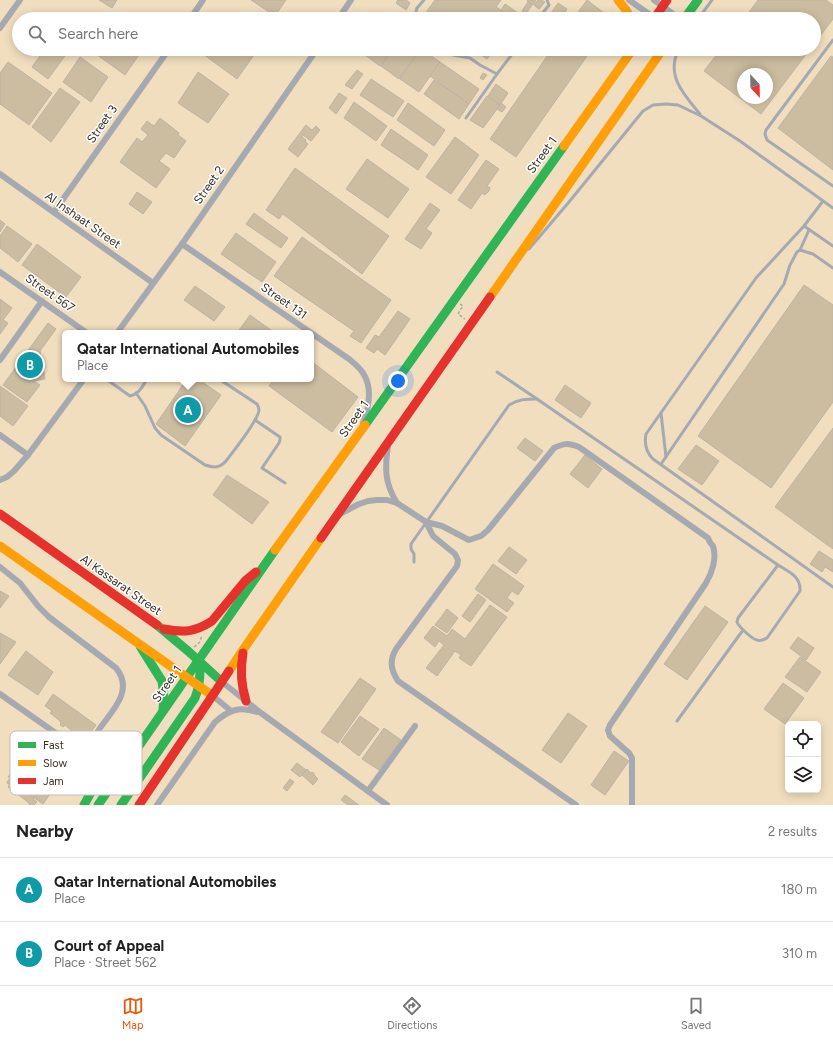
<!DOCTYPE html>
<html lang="en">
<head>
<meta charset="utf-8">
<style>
	:root { --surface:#fff; --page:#f6f6f6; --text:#222; --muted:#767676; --line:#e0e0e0; --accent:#ea580c }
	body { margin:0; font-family:Figtree,sans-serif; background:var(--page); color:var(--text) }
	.controls { position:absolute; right:12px; bottom:12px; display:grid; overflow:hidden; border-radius:6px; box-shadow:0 2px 10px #0003 }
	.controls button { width:36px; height:36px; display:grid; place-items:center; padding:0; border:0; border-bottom:1px solid var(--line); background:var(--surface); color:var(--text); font:20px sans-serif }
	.compass { position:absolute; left:737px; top:68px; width:36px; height:36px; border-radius:50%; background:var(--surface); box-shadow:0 2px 10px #0003; rotate:158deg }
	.you { position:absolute; left:398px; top:381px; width:14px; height:14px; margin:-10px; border:3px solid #fff; border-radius:50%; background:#1a73e8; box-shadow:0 0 0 6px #1a73e833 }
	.badge { display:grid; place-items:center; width:26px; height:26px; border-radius:50%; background:var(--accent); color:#fff; font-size:13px; font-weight:700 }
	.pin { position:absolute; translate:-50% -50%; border:2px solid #fff; box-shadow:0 1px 4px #0006 }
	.popup { position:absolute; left:62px; top:330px; width:252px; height:52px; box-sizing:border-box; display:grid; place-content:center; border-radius:6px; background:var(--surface); filter:drop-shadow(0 1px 3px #0005); font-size:13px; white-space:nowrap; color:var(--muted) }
	.popup b { font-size:15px; color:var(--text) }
	.popup::after { content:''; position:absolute; left:50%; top:100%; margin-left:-8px; border:8px solid transparent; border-top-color:var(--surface) }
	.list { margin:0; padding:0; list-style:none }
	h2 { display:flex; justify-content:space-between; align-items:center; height:52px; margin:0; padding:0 16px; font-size:17px }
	h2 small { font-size:13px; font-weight:400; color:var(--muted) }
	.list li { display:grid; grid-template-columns:26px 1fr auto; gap:12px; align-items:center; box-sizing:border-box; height:64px; padding:0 16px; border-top:1px solid var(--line) }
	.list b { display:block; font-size:15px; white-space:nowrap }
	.list p { margin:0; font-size:13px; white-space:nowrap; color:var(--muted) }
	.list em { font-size:13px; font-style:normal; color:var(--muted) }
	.icon { flex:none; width:22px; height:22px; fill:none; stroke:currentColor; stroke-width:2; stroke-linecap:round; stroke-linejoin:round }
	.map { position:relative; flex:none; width:833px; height:805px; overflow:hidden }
	.search { position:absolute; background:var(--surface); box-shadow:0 2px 10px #0003; left:12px; right:12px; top:12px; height:44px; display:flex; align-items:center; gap:10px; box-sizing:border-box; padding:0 14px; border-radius:22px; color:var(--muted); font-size:15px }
	.sheet { height:180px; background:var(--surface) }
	nav { display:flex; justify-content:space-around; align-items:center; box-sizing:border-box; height:56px; border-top:1px solid var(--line); background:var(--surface); font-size:11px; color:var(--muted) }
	nav a { display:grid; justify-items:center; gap:2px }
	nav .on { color:var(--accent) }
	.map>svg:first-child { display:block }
	.built { fill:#f0debe; fill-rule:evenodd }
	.building { fill:#ccbda0; stroke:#bdb4a6; fill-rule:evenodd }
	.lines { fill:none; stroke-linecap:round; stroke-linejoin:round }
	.path { stroke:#aaa9a8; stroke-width:1.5; stroke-dasharray:3 2; stroke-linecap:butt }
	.lane { stroke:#a6aab0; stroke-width:3 }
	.street { stroke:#a6aab0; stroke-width:6 }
	.fast { stroke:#30b455; stroke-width:9 }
	.slow { stroke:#ff9f0a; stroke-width:9 }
	.jam { stroke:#e5322d; stroke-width:9 }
	.labels { text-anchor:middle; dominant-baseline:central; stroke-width:3; stroke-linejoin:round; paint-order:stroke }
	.street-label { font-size:12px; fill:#362f21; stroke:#fff }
	.key { fill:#fff; stroke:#c3c1bc; stroke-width:1 }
	.key-label { font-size:11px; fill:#362f21 }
</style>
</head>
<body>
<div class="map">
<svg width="833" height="805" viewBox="0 0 833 805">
	<rect width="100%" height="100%" fill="#ece2cf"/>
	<!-- built -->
	<path class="built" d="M0,0H833V805H0ZM19,19H814V49H19ZM743,74H767V98H743ZM65,333H311V379H65ZM788,724H818V790H788Z"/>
	<!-- building -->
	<g class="building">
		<path d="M99,0H117L112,8Z"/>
		<path d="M251,0H286L275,16Z"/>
		<path d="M398,0H406L410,3L406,10L396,3Z"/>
		<path d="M435,0H501L496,7L501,10L505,4L518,13L513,19H490L487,17L485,19H427L428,18L424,15Z"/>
		<path d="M528,0H536L533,5L527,1Z"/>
		<path d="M538,0H541L545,2L539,9L534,5Z"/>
		<path d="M587,0L612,19H573Z"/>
		<path d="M758,0H826L833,5V19L814,44V19H744Z"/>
		<path d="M528,2L532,5L526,14L522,11Z"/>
		<path d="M558,3L567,9L561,19H547Z"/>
		<path d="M239,13L247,19H235Z"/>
		<path d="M45,49H70L48,79L32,67Z"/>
		<path d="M100,49H137L141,52L125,75L96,54Z"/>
		<path d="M207,49H246L254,55L237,79L203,54Z"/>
		<path d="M251,49H261L258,54Z"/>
		<path d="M364,49H392L380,66L361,52Z"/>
		<path d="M393,49H420L399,79L381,66Z"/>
		<path d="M421,49L440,62L419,92L400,79Z"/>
		<path d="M479,49H490L493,51L487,59L477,52Z"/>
		<path d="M552,49H592L516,157L490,139Z"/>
		<path d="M721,49H810L761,114L704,71ZM743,74H767V98H743Z"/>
		<path d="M831,56L833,57V170L778,128Z"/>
		<path d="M80,57L108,77L91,102L63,82Z"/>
		<path d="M8,62L52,93L29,125L0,104V73Z"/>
		<path d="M440,62L479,89L469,104L430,76Z"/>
		<path d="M357,70L363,74L352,89L345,85Z"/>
		<path d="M198,72L229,94L208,123L178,103Z"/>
		<path d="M483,73L487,75L483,80L480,78Z"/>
		<path d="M371,79L404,101L393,117L360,95Z"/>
		<path d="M434,80L469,104L459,119L424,94Z"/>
		<path d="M496,84L508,93L500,105L488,96Z"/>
		<path d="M60,88L80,102L51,142L32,127Z"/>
		<path d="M339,93L347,98L336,114L329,108Z"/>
		<path d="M487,96L500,105L483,128L470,120Z"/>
		<path d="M354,102L387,126L376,141L344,118Z"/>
		<path d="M408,103L445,130L434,146L397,120Z"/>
		<path d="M501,103L506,107L502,112L497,109Z"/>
		<path d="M160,118L179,133L178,135L186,141L174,158L166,153L159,161L170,169L156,188L120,162L137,138L142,142L148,135L141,129L147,121L154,126Z"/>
		<path d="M306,125L312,130L316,126L320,130L311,141L303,135L302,137L306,140L305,141L308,144L298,157L288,149Z"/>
		<path d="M391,129L428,155L418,170L381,145Z"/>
		<path d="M455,137L479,155L451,194L426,177Z"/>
		<path d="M367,159L409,189L388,218L346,189Z"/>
		<path d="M486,160L499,169L487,186L490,188L489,191L485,195L482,193L471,209L458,200Z"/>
		<path d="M295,168L389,236L362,274L283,214L279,219L266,210Z"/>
		<path d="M137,192L152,202L143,214L129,204Z"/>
		<path d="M430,203L440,210L426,229L432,233L421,249L405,239Z"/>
		<path d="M254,213L288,238L281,248L246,224Z"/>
		<path d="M0,220L5,224L0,232Z"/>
		<path d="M7,226L32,244L18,262L0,248V236Z"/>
		<path d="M236,233L276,262L262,282L221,254Z"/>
		<path d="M302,237L391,300L361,343L350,336L354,331L274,276Z"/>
		<path d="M37,244L81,277L66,297L22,265Z"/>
		<path d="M804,285L833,305V402L771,488L698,436Z"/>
		<path d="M195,286L225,307L214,321L184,300Z"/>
		<path d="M0,299L12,308L3,320L8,323L0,334Z"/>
		<path d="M398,311L410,319L385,355L377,349L374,353L366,348L375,335L379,337Z"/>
		<path d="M250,315L275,333H237Z"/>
		<path d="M48,323L56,329L40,351L45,379L34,381L40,385L27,402L3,385Z"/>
		<path d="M311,361L358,397L332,432L269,386L274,379H311Z"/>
		<path d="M187,379H198L221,395L185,446L156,424Z"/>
		<path d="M565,385L591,403L581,418L555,400Z"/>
		<path d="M0,386L28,406L13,426L0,416Z"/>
		<path d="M833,428V549L775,507Z"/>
		<path d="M525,438L543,451L535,461L517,448Z"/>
		<path d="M696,445L719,461L702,485L678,469Z"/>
		<path d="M585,455L602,469L588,488L570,474Z"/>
		<path d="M227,475L269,502L252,524L213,495Z"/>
		<path d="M509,547L527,560L516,574L498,561Z"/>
		<path d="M819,551L833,560V572L825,567L822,572L810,564Z"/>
		<path d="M493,564L524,586L518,595L512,591L507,598L514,603L507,612L475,589Z"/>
		<path d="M0,591L9,596L0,608Z"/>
		<path d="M478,594L486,600L470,622L462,616Z"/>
		<path d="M490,605L507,617L471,666L459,658L461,655L455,651L437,676L426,668L444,645L439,641L435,647L424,638L433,626L447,636L452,629L465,639Z"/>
		<path d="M705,606L728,622L687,680L664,664Z"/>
		<path d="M447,609L458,618L447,633L435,625Z"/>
		<path d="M0,633L16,642L0,664Z"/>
		<path d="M798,637L814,648L806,660L790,648Z"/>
		<path d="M26,651L53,672L38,695L8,675Z"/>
		<path d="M800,657L821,672L807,692L785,677Z"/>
		<path d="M360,678L376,689L338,743L321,732Z"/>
		<path d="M783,683L804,698L785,724L764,709Z"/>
		<path d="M53,694L96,725L88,736L89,738L85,742L65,725L63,727L60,725L61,724L60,721L50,713L52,711L45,706Z"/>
		<path d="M568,713L587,726L561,763L542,750Z"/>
		<path d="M360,716L379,729L359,756L341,742Z"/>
		<path d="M384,728L401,740L379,770L362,759Z"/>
		<path d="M29,747L55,765L57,768L64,774L43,804L33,797L35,796L8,777Z"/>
		<path d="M614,751L629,761L605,795L591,785Z"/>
		<path d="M297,763L306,770L300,777L291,770Z"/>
		<path d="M307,769L311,773L313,772L315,776L318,779L313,785L302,775Z"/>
		<path d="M10,778L34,797L33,799L37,802L34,805H29V803L8,787L10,784H8L7,782Z"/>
		<path d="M290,779L294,782L287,791L283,788Z"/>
		<path d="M345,795L359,805H348L341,800Z"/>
	</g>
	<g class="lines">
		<!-- path -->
		<g class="path">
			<path d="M460,304L463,306L458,314L465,319"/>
			<path d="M194,647C198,644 202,641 201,636"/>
		</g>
		<!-- lane -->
		<g class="lane">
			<path d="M414,19L417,8L424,0"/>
			<path d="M538,19L549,5L547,0"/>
			<path d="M698,19L712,0"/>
			<path d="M833,40L766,130L765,134L767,140L833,186"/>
			<path d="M443,49L453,55L470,58L480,65L497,74L516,49"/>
			<path d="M679,49C665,75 684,95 700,114"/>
			<path d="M466,118L497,74"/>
			<path d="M823,201L804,226L756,278L646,434C644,444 646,452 653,459L833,587"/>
			<path d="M804,226L833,246"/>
			<path d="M529,249L569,202L643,111L653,105L666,104L678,105L701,116L740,141L833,208"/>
			<path d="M800,250L813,254L833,268"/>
			<path d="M497,372L537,399L778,565C789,572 801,576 800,591L767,638C764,639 760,642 757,640C752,639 739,627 737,622L738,618L778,565"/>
			<path d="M106,379L130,396C139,394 143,386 147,379"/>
			<path d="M136,393L145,406L155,428L161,435L205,465C214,468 220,468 226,461C233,452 259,418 259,410C259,407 258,406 257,404L219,379"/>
			<path d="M661,413L666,457"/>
			<path d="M255,420L280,437V440L279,443L262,468L285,483"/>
			<path d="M661,464L784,284L790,265L797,252L800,250L809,230"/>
			<path d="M414,562V554L411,549V544L509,405C519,399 526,399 537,399"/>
			<path d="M677,721L743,630"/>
		</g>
		<!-- street -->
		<g class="street">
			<path d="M629,0L656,19"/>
			<path d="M654,0L680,19"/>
			<path d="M190,19L203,0"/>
			<path d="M338,19L351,0"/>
			<path d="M0,28L20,0"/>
			<path d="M0,174L153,283"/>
			<path d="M54,212L169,49"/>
			<path d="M182,244L349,359C354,363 359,367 363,373C373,388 369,407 363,423"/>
			<path d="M0,272L87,333"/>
			<path d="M117,333L182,244L317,49"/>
			<path d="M0,360L42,301"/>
			<path d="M0,435L28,455"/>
			<path d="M388,445C385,468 384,482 397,503"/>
			<path d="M0,480L7,477L14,471L28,455L84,379"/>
			<path d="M338,515L359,504L368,501L377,500H387L397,503L426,522L442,526L469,540L481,536L488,530L554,448C564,443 568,443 579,447L708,538C709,541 711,544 713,546C717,558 712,573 706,583L610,725L608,730L610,736L629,753L632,758V805"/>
			<path d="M426,522L433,536L455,554L458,560L457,566L396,649C389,661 391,670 398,681L576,805"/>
			<path d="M0,567L20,583L38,606L49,617L116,668C134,690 113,710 100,728C97,733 93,739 92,745C91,751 92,757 94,763"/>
			<path d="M222,682L261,713L387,805"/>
			<path d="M0,694L87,755L92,761"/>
			<path d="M213,696L231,711"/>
			<path d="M368,791L415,726"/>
			<path d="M157,805L215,722C229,710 239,706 257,712"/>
		</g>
		<!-- fast -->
		<g class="fast">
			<path d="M684,19L698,0"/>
			<path d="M365,425L564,146"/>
			<path d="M157,625L188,651L222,682"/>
			<path d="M140,646L162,681L164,697L163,710"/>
			<path d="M84,805L95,785L98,771"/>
			<path d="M98,805L275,550"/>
			<path d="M121,805L195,698C200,685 201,673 199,660"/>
		</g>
		<!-- slow -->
		<g class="slow">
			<path d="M618,0L626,10L631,19"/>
			<path d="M564,146L633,49"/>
			<path d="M490,297L663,49"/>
			<path d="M0,546L213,696"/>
			<path d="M275,550L365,425"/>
			<path d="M229,671L245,647L321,538"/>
		</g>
		<!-- jam -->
		<g class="jam">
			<path d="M654,19L667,0"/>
			<path d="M0,514L157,625"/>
			<path d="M321,538L490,297"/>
			<path d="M164,629C184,633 195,632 212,621L245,581L256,572"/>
			<path d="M243,653C240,670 241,685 246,701"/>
			<path d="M139,805L229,671"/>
		</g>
	</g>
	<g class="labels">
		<!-- street labels -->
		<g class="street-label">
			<text transform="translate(102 124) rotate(-55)">Street 3</text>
			<text transform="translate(542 155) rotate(-54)">Street 1</text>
			<text transform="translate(209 185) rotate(-55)">Street 2</text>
			<text transform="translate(83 220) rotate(35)">Al Inshaat Street</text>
			<text transform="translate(50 293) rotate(35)">Street 567</text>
			<text transform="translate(284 301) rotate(35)">Street 131</text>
			<text transform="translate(354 419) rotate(-55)">Street 1</text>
			<text transform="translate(121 585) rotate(35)">Al Kassarat Street</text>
			<text transform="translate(167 684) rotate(-55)">Street 1</text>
		</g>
	</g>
	<!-- legend -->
	<rect x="10" y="731" width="132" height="64" rx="6" class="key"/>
	<rect x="18" y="742" width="18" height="6" fill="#30b455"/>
	<rect x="18" y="760" width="18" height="6" fill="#ff9f0a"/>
	<rect x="18" y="778" width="18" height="6" fill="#e5322d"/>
	<g class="key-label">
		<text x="43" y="749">Fast</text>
		<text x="43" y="767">Slow</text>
		<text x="43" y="785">Jam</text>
	</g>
</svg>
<div class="controls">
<button><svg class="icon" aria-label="locate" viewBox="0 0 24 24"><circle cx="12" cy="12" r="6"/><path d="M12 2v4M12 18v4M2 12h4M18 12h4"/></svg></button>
<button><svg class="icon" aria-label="layers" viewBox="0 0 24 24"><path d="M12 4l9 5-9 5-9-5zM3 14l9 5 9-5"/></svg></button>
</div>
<svg class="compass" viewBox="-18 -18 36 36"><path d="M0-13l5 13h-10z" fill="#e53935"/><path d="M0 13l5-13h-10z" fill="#767676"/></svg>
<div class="you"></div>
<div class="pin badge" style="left:188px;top:410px;background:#0f9aa8">A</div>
<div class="popup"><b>Qatar International Automobiles</b>Place</div>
<div class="pin badge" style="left:30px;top:365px;background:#0f9aa8">B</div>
<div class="search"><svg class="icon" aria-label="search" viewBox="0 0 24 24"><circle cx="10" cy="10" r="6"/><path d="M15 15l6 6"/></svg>Search here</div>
</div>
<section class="sheet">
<h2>Nearby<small>2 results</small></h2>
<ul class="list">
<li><span class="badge" style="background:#0f9aa8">A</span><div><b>Qatar International Automobiles</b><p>Place</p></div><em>180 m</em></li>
<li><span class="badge" style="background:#0f9aa8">B</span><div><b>Court of Appeal</b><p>Place · Street 562</p></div><em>310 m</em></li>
</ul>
</section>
<nav>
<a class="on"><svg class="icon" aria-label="map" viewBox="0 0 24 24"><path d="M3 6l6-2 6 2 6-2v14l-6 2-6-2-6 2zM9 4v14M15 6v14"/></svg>Map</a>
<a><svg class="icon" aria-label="directions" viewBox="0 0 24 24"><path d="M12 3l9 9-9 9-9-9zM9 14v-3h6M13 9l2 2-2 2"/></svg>Directions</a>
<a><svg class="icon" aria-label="saved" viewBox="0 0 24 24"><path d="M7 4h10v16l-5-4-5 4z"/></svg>Saved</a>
</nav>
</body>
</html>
